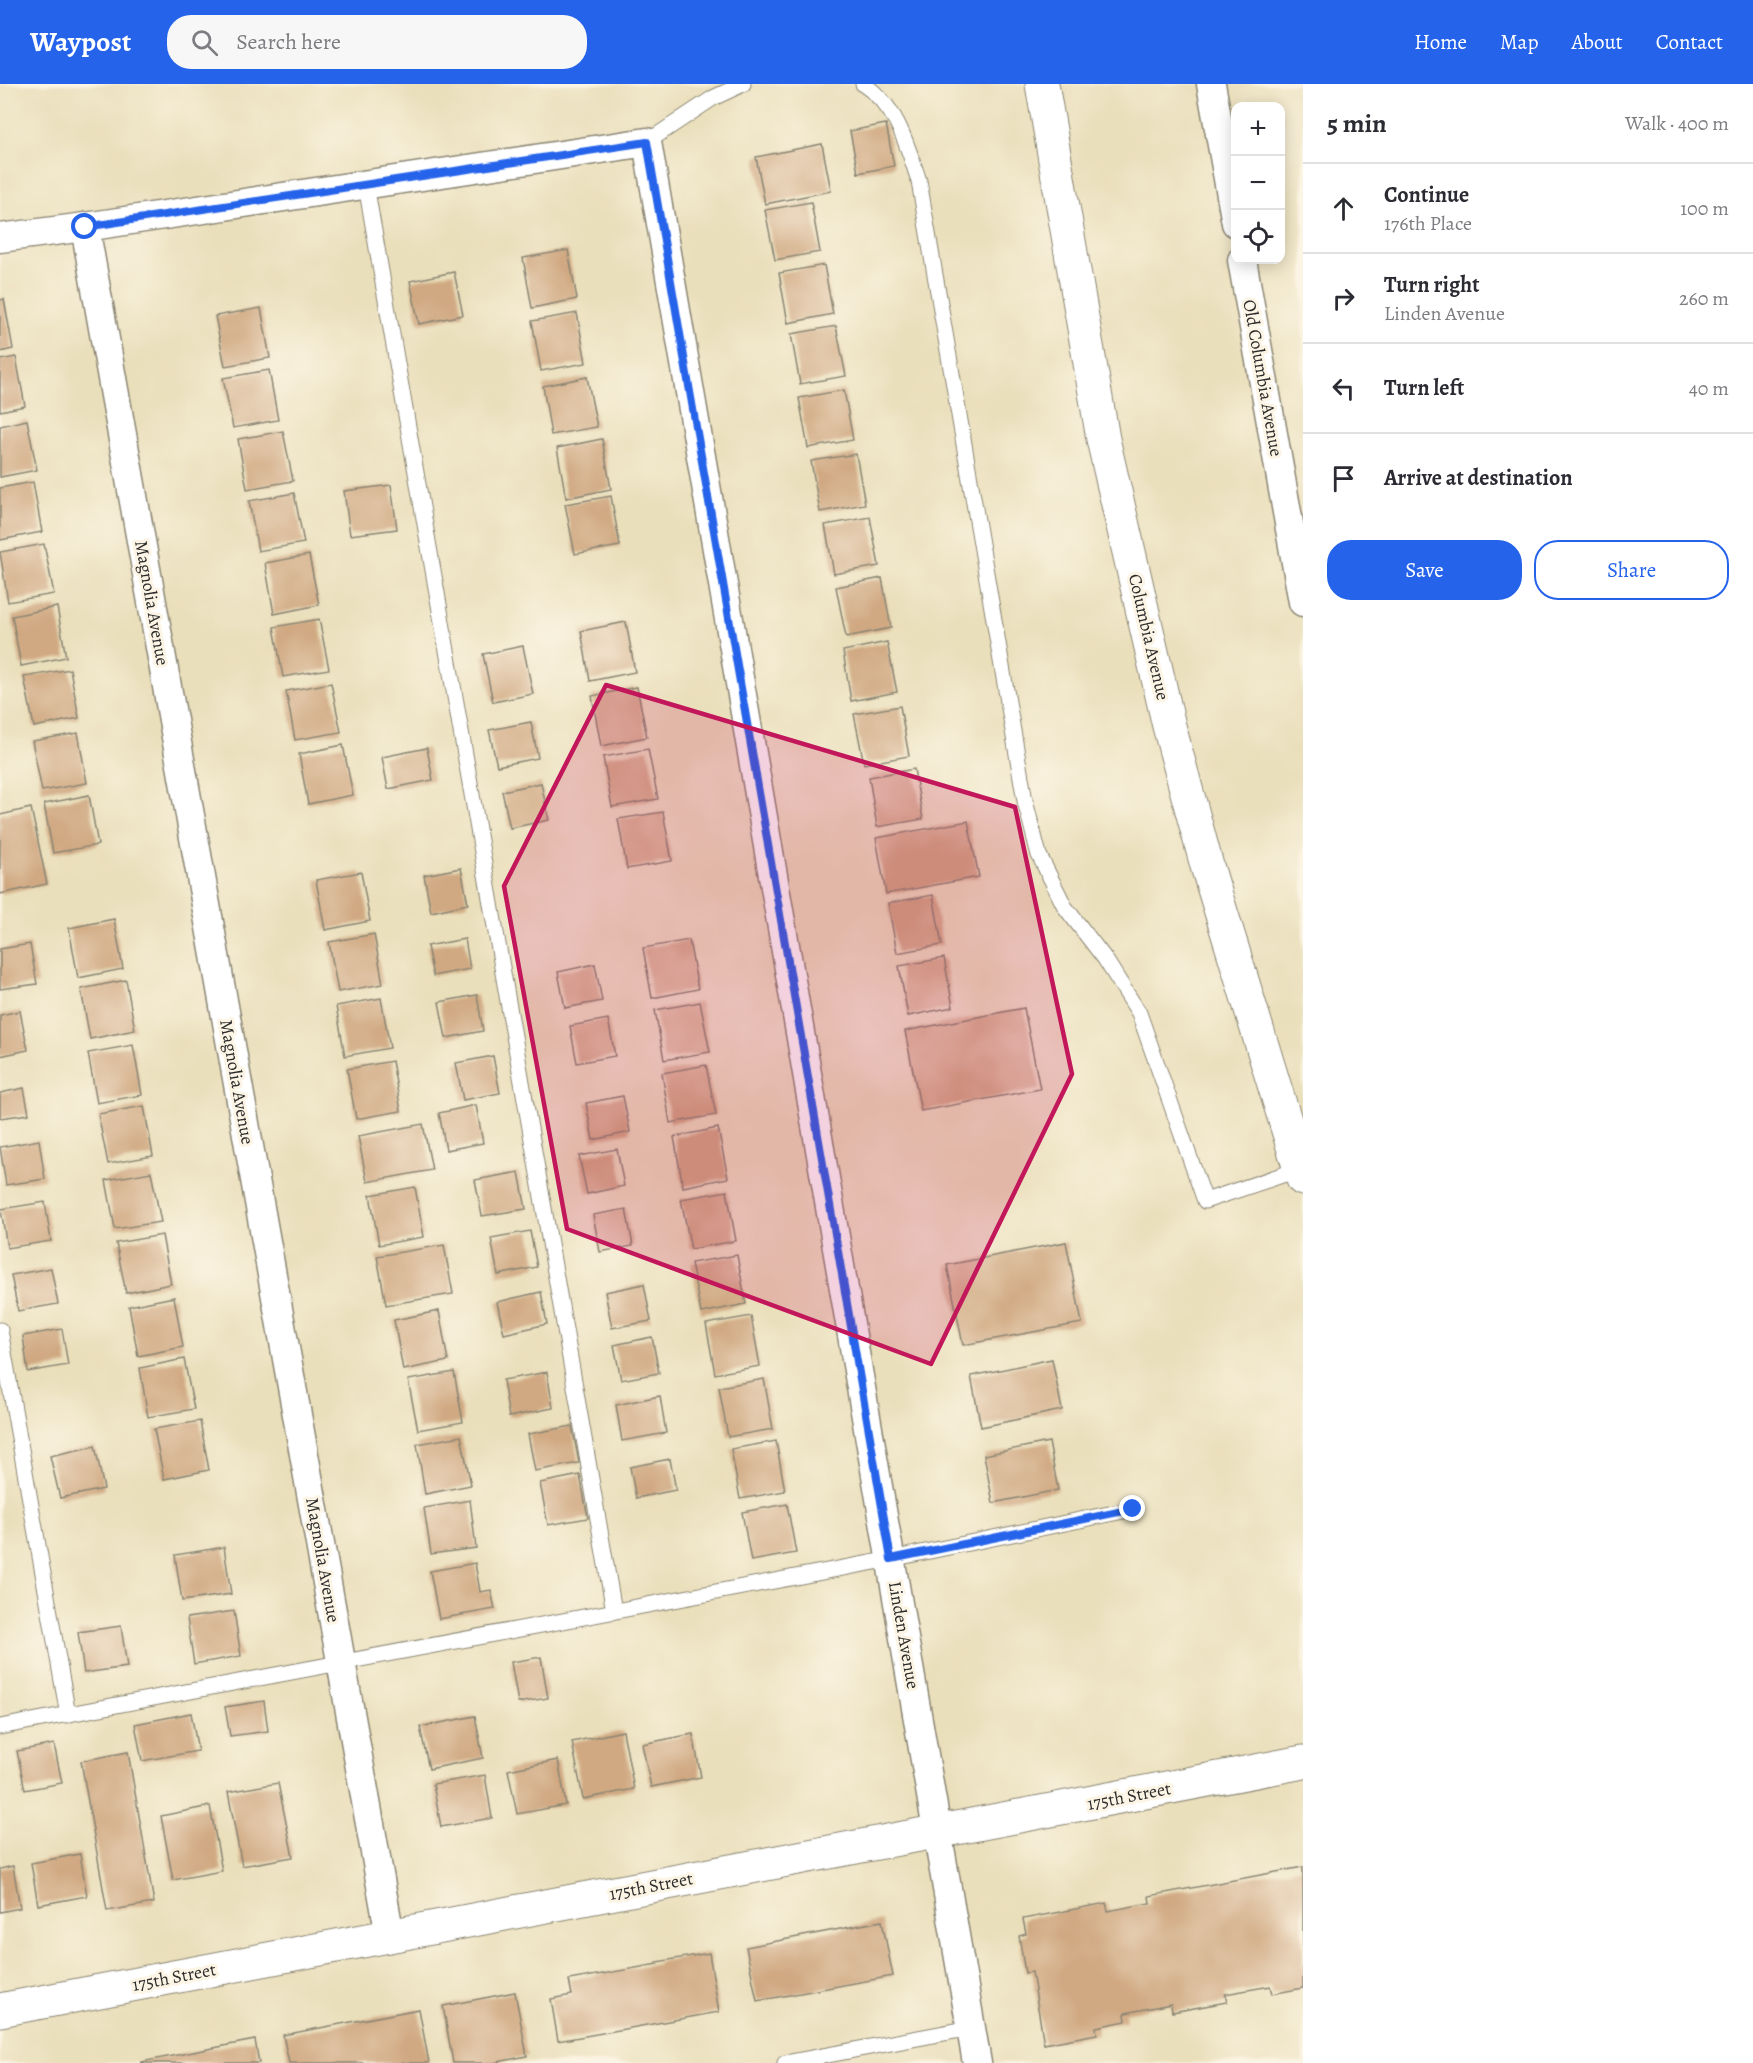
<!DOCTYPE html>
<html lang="en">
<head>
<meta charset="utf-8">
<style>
	:root { --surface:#fff; --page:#f7f7f7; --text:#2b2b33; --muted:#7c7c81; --line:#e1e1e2; --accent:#2563eb }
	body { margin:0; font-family:Alegreya,serif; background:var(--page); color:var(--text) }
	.controls { position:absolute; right:18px; top:18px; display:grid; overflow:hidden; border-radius:12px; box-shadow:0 3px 15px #0003 }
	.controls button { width:54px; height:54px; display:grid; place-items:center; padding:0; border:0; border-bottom:2px solid var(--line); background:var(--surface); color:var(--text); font:30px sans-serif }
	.stop { position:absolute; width:18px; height:18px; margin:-14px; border:4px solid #2563eb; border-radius:50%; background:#fff }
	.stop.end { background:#2563eb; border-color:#fff; box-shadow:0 2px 6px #0008 }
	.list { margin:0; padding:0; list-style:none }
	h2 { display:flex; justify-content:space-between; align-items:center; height:78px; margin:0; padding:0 24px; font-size:26px }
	h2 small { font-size:20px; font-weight:400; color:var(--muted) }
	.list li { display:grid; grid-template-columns:39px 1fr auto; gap:18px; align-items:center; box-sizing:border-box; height:90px; padding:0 24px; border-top:2px solid var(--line) }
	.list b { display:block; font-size:22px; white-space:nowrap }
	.list p { margin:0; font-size:20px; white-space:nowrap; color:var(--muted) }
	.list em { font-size:20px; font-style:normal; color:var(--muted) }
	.actions { display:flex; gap:12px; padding:18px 24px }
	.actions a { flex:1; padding:14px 0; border:2px solid var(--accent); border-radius:24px; text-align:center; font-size:21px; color:var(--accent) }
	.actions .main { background:var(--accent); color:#fff }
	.icon { flex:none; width:33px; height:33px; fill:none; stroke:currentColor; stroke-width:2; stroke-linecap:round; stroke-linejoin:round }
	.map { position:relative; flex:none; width:1303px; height:1979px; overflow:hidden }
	header { display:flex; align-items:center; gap:36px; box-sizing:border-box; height:84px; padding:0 30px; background:var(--accent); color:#fff }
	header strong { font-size:28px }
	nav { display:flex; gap:33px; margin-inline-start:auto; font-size:21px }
	.search { width:420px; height:54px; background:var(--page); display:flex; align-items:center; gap:15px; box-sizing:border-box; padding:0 21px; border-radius:24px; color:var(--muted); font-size:22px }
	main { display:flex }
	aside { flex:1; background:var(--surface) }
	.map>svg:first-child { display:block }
	.building { fill:#d0a982 }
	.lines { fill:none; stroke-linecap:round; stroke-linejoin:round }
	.service-casing { stroke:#8a8573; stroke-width:17 }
	.minor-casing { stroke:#8a8573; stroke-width:31 }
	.tertiary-casing { stroke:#8a8573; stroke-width:35 }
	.service { stroke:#fff; stroke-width:15 }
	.minor { stroke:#fff; stroke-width:28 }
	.tertiary { stroke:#fff; stroke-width:33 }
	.route { stroke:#2563eb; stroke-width:8 }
	.marked { fill:#c2185b; fill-opacity:0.2; stroke:#c2185b; stroke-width:4.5; stroke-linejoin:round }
	.labels { text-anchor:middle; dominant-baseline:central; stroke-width:6; stroke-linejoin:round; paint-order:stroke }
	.street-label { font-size:18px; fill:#2b2b2b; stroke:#fcf5e5 }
</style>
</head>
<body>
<header>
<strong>Waypost</strong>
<div class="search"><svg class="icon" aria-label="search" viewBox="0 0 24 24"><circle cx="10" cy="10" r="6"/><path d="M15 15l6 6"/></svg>Search here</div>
<nav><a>Home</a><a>Map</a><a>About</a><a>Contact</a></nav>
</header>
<main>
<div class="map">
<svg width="1303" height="1979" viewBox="0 0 1303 1979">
	<rect width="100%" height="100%" fill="#fcf5e5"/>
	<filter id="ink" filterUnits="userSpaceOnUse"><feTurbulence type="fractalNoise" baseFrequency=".0167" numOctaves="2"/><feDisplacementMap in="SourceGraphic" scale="12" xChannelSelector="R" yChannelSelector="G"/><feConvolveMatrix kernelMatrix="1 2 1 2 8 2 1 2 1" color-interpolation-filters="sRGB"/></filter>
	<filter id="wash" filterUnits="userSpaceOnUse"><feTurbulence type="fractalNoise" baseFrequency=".008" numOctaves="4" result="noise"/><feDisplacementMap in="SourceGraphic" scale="24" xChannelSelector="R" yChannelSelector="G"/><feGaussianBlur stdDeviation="1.35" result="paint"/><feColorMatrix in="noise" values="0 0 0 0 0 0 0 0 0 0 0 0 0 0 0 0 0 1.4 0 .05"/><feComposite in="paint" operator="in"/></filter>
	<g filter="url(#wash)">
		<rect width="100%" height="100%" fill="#eadfbb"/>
		<g id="blocks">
			<!-- building -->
			<g class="building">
				<path d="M886,40L894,82L858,89L850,47Z"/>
				<path d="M822,60L831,107L765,120L756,73Z"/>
				<path d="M811,118L820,168L775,176L765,126Z"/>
				<path d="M568,166L577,215L532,224L523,174Z"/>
				<path d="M824,181L833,230L788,239L779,189Z"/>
				<path d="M454,188L463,231L419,240L410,197Z"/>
				<path d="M4,215L13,265L0,268V216Z"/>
				<path d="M261,224L270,274L225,282L215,232Z"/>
				<path d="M577,229L586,279L541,287L532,237Z"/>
				<path d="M836,242L846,292L800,300L791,250Z"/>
				<path d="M16,273L25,322L0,327V276Z"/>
				<path d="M269,286L278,336L233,344L223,294Z"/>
				<path d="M587,293L597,343L551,351L543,302Z"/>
				<path d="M844,306L853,356L808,364L799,314Z"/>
				<path d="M27,336L37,386L0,393V342Z"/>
				<path d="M283,347L293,397L247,405L238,355Z"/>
				<path d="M602,355L611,405L566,414L557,364Z"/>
				<path d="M856,370L865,420L820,428L811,377Z"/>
				<path d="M33,398L42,448L0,456V404Z"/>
				<path d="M391,401L397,445L350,451L344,407Z"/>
				<path d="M294,409L304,459L258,467L249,417Z"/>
				<path d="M611,412L620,462L575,470L565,420Z"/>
				<path d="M870,433L879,482L834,490L825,441Z"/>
				<path d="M44,460L54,510L8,518L0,468Z"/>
				<path d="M309,471L319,521L274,530L265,479Z"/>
				<path d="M882,494L891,544L846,553L836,503Z"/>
				<path d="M57,523L66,573L21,582L12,532Z"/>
				<path d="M319,535L329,585L283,593L274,543Z"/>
				<path d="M626,538L635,588L590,597L581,547Z"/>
				<path d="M887,558L897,608L851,617L843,567Z"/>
				<path d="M523,562L533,610L493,618L483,570Z"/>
				<path d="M70,585L79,634L34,643L24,593Z"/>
				<path d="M331,599L341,648L295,656L286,607Z"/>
				<path d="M637,603L647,653L601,662L592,612Z"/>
				<path d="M900,622L909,672L864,680L854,630Z"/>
				<path d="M531,638L538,674L497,682L489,646Z"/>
				<path d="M78,649L87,699L42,707L32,657Z"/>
				<path d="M343,661L353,711L308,720L299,670Z"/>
				<path d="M427,664L433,696L388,705L382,673Z"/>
				<path d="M648,665L658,715L612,723L603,673Z"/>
				<path d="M914,685L923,735L877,743L869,693Z"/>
				<path d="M541,699L549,736L510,744L502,707Z"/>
				<path d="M89,711L98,761L53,769L44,720Z"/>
				<path d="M31,724L47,800L0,810V731Z"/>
				<path d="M663,728L672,777L627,785L618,735Z"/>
				<path d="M968,737L979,793L886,810L876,754Z"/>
				<path d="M461,784L468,820L431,828L424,791Z"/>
				<path d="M361,788L370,837L325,846L316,796Z"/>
				<path d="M933,811L942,861L897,869L888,819Z"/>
				<path d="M114,835L123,885L78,894L69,844Z"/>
				<path d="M374,850L383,900L338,908L329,858Z"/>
				<path d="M465,855L470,885L433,892L427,862Z"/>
				<path d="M689,856L698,905L652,914L643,864Z"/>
				<path d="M30,860L37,900L0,905V865Z"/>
				<path d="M944,874L953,923L908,932L899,882Z"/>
				<path d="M595,880L602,917L565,924L558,888Z"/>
				<path d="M126,896L135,946L90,955L81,905Z"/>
				<path d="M477,911L483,947L446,954L439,918Z"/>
				<path d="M381,914L390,964L345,972L336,922Z"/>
				<path d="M700,918L710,968L664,976L655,926Z"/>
				<path d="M1024,924L1040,1005L921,1027L905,947Z"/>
				<path d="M20,927L28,966L0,972V931Z"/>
				<path d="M608,935L615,972L577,979L570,942Z"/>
				<path d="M133,961L142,1011L97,1019L88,969Z"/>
				<path d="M493,972L500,1009L463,1016L456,979Z"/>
				<path d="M392,977L401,1027L356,1035L347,985Z"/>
				<path d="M706,981L716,1031L670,1039L662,989Z"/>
				<path d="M24,1004L29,1030L0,1034V1009Z"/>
				<path d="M623,1012L630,1048L593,1056L586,1019Z"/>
				<path d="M476,1021L483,1059L446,1066L439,1029Z"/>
				<path d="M144,1022L153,1072L108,1080L98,1030Z"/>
				<path d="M423,1040L432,1086L367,1098L358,1052Z"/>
				<path d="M718,1044L728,1094L683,1103L674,1053Z"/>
				<path d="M39,1056L45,1095L6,1101L0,1063Z"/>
				<path d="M617,1065L624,1102L587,1110L579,1072Z"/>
				<path d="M151,1088L161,1138L115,1145L106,1096Z"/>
				<path d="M519,1088L526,1125L482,1132L475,1096Z"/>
				<path d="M415,1103L424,1153L379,1161L370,1111Z"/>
				<path d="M727,1107L736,1157L691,1165L681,1115Z"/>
				<path d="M45,1118L51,1157L7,1164L1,1125Z"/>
				<path d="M626,1125L633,1162L600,1168L593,1131Z"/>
				<path d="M530,1147L537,1183L498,1191L491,1154Z"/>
				<path d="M162,1151L171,1200L126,1209L116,1159Z"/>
				<path d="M1066,1158L1082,1239L963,1261L947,1181Z"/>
				<path d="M444,1161L453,1210L386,1221L377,1172Z"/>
				<path d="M737,1171L746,1220L701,1229L691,1179Z"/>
				<path d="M51,1184L58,1220L18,1227L11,1191Z"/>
				<path d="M644,1200L651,1237L612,1244L605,1208Z"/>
				<path d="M541,1208L547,1240L504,1250L497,1218Z"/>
				<path d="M174,1213L183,1263L138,1272L129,1222Z"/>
				<path d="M439,1227L448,1277L403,1286L394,1236Z"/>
				<path d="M751,1232L760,1282L715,1290L706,1240Z"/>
				<path d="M62,1245L68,1281L28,1288L23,1252Z"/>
				<path d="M652,1253L659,1289L621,1296L614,1261Z"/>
				<path d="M184,1275L194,1325L148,1333L140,1284Z"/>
				<path d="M1052,1275L1062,1326L981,1343L971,1292Z"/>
				<path d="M454,1288L463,1338L418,1346L408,1296Z"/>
				<path d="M547,1288L553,1324L509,1333L503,1296Z"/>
				<path d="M764,1295L773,1345L728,1353L719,1303Z"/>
				<path d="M660,1312L666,1349L622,1357L616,1321Z"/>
				<path d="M200,1337L209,1386L164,1395L154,1345Z"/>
				<path d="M572,1342L579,1379L535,1387L528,1350Z"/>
				<path d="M461,1352L471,1401L425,1410L417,1360Z"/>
				<path d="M776,1357L785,1407L740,1415L731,1365Z"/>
				<path d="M1049,1358L1058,1406L993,1419L984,1371Z"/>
				<path d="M95,1362L104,1405L60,1414L50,1372Z"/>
				<path d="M670,1375L676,1406L636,1414L630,1383Z"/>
				<path d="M580,1391L588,1434L548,1441L540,1399Z"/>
				<path d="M470,1416L476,1464L431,1470L424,1424Z"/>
				<path d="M787,1420L796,1469L751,1477L742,1428Z"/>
				<path d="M224,1463L231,1510L182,1517L175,1471Z"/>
				<path d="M475,1479L480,1508L491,1506L495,1525L439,1535L430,1487Z"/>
				<path d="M234,1527L241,1572L194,1580L187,1534Z"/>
				<path d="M121,1542L127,1583L84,1589L78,1548Z"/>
				<path d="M541,1573L548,1614L518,1619L511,1578Z"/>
				<path d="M264,1617L268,1647L230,1652L225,1623Z"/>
				<path d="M191,1629L198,1667L142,1677L135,1640Z"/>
				<path d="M475,1632L483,1674L429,1685L420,1643Z"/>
				<path d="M623,1647L634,1705L583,1715L572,1658Z"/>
				<path d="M693,1650L701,1693L651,1703L642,1660Z"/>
				<path d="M54,1660L62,1699L25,1706L17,1667Z"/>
				<path d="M128,1668L154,1819L107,1827L81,1677Z"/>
				<path d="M558,1676L566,1721L517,1730L508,1686Z"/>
				<path d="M485,1691L492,1734L441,1743L433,1700Z"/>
				<path d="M278,1699L293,1773L242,1782L228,1708Z"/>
				<path d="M210,1722L222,1787L173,1796L161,1732Z"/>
				<path d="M80,1770L87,1812L38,1821L31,1779Z"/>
				<path d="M13,1782L20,1824L0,1828V1785Z"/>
				<path d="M1303,1783V1904L1272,1910L1270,1902L1225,1910L1227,1918L1172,1928L1171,1920L1125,1929L1126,1937L1096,1943L1097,1950L1044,1960L1032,1888L1025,1889L1019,1852L1026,1850L1023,1835L1106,1819L1108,1827L1150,1819L1149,1812Z"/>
				<path d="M882,1837L893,1892L757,1917L746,1863Z"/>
				<path d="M709,1869L719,1928L558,1957L551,1915L572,1911L569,1896L658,1880L657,1878Z"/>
				<path d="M515,1908L527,1972L493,1979H453L443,1922Z"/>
				<path d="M419,1925L429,1979H289L283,1951Z"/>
				<path d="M255,1956L259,1979H141V1978Z"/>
			</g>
		</g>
	</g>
	<g filter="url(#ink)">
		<use href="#blocks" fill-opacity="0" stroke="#8a8573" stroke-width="1.5"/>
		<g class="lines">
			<defs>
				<g id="service">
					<path d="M863,0C897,22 907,61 919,97L1025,717L1039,771L1065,823L1105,875L1139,929L1205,1117L1300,1085"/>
					<path d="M647,58L713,14L743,0"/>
					<path d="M366,101L614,1527"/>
					<path d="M0,1246L68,1631"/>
					<path d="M0,1643L891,1475L1133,1425"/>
					<path d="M785,1979L971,1944"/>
				</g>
				<g id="minor">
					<path d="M1211,0L1236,139"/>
					<path d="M85,143L390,1852"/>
					<path d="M0,154L85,143L647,58L977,1979"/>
					<path d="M1242,176L1303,518"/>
				</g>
				<g id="tertiary">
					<path d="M1042,0L1103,355L1169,642L1207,782L1303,1095"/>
					<path d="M0,1926L1303,1678"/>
				</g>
			</defs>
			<!-- service casing -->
			<use href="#service" class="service-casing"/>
			<!-- minor casing -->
			<use href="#minor" class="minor-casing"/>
			<!-- tertiary casing -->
			<use href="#tertiary" class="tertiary-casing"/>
			<!-- service -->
			<use href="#service" class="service"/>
			<!-- minor -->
			<use href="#minor" class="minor"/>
			<!-- tertiary -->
			<use href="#tertiary" class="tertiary"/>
		</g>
	</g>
	<g class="lines" filter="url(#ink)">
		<!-- route -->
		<path class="route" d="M85,143L647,58L891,1475L1133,1425"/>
	</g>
	<!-- marked area -->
	<path class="marked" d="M606,601L1015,723L1072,990L931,1280L567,1145L504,802Z"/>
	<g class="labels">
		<!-- street labels -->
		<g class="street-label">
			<text transform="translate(1263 294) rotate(80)">Old Columbia Avenue</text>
			<text transform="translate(152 519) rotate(80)">Magnolia Avenue</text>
			<text transform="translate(1149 553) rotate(77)">Columbia Avenue</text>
			<text transform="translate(237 998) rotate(80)">Magnolia Avenue</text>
			<text transform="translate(323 1476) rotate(80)">Magnolia Avenue</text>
			<text transform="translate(904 1551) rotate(80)">Linden Avenue</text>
			<text transform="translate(1129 1712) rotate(-11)">175th Street</text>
			<text transform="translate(651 1802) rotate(-11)">175th Street</text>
			<text transform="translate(174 1893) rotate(-11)">175th Street</text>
		</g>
	</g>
</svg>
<div class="controls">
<button>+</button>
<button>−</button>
<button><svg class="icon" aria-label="locate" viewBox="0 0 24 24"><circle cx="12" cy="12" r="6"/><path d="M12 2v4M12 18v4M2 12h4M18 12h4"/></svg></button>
</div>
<div class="stop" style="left:85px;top:143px"></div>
<div class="stop end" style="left:1133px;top:1425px"></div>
</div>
<aside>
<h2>5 min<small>Walk · 400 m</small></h2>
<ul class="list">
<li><svg class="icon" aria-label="ahead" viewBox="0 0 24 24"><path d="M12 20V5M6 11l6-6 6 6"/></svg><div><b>Continue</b><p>176th Place</p></div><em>100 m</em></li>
<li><svg class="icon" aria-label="right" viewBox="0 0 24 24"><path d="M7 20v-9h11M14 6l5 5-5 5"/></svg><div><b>Turn right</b><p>Linden Avenue</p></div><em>260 m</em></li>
<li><svg class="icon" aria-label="left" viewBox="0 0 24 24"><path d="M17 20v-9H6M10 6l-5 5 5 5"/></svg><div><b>Turn left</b></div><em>40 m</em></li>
<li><svg class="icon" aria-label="arrive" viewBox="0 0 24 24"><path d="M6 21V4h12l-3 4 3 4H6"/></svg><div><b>Arrive at destination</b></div></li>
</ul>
<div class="actions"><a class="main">Save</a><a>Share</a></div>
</aside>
</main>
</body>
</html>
